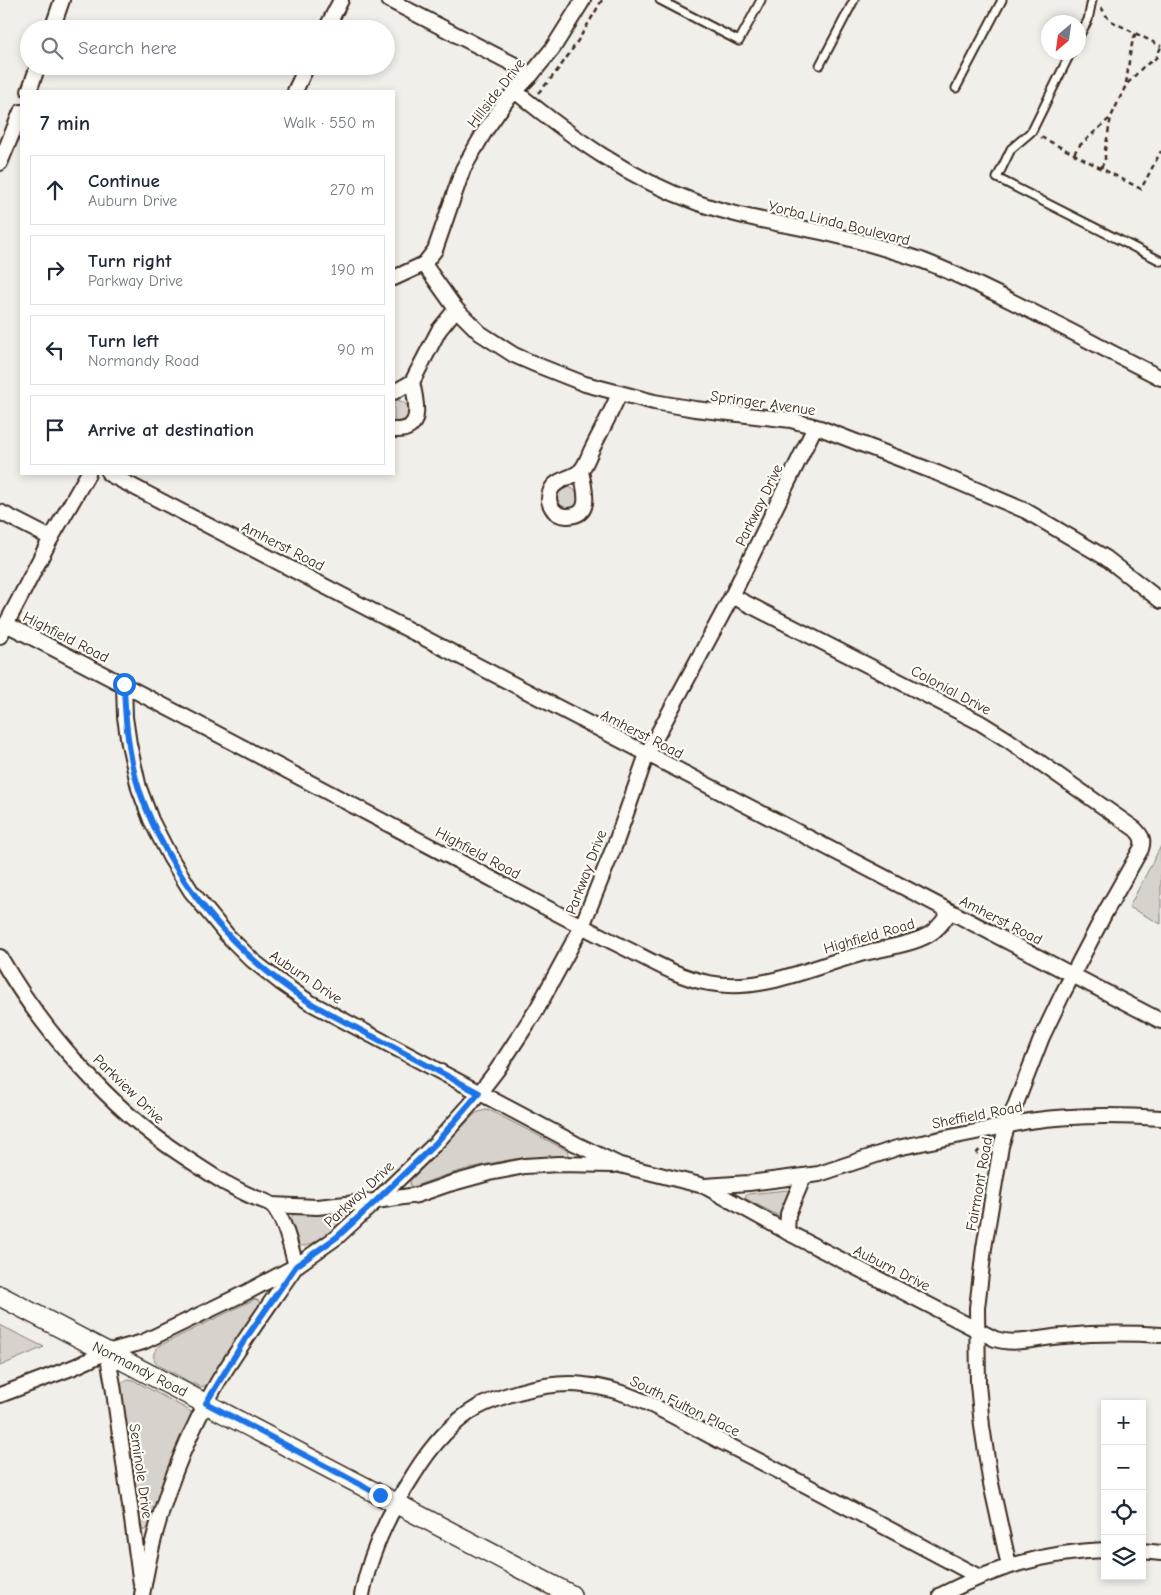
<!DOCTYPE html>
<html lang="en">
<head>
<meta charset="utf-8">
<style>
	:root { --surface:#fff; --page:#f2f2f3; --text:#1f2937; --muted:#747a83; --line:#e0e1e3 }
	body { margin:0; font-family:"Comic Neue",sans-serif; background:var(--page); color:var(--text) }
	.controls { position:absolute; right:15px; bottom:15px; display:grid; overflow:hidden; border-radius:0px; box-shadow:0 2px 8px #0003 }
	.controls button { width:45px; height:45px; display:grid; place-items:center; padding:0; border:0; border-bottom:1px solid var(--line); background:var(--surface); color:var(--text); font:25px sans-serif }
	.compass { position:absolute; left:1041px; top:15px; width:45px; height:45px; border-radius:50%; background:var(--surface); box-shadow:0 2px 8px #0003; rotate:209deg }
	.stop { position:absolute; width:15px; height:15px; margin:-11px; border:4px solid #1a73e8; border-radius:50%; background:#fff }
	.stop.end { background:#1a73e8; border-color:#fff; box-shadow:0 1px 5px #0008 }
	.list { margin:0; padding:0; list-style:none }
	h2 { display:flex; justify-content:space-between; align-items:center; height:65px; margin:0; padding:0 20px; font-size:21px }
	h2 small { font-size:16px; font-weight:400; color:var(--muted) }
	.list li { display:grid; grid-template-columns:32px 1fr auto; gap:15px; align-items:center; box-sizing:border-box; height:70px; margin:0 10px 10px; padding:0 10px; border:1px solid var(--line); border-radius:0px }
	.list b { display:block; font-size:19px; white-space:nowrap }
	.list p { margin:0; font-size:16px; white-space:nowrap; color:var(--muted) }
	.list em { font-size:16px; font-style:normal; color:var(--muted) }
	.icon { flex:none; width:28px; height:28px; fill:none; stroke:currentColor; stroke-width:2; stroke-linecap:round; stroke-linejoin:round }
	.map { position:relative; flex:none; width:1161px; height:1595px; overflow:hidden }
	.search { position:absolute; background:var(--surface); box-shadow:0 2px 8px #0003; left:20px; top:20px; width:375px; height:55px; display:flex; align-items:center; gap:12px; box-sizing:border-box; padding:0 18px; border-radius:28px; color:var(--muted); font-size:19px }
	.panel { position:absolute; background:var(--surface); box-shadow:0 2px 8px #0003; left:20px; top:90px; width:375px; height:385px; border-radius:0px }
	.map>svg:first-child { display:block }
	.green { fill:#d7d2cc; stroke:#897e75 }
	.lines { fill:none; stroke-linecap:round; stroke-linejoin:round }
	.lane-casing { stroke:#3b2a1e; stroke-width:11 }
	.street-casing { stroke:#3b2a1e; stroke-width:18 }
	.secondary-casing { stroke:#3b2a1e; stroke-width:22 }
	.path { stroke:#3b2a1e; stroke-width:2.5; stroke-dasharray:5 4; stroke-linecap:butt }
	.lane { stroke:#fdfcf7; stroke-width:7 }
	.street { stroke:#fdfcf7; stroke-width:14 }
	.secondary { stroke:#fdfcf7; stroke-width:19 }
	.route { stroke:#1a73e8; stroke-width:6 }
	.labels { text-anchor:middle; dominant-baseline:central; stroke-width:4.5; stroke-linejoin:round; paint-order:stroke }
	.street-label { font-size:15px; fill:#3b2a1e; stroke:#fdfcf7 }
</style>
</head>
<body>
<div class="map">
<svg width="1161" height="1595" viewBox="0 0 1161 1595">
	<rect width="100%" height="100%" fill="#f1efea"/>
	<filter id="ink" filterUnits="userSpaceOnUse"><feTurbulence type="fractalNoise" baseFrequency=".02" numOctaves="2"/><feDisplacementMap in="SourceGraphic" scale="10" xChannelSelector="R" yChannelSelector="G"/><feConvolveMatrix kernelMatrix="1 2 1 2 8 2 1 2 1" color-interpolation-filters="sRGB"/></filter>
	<g filter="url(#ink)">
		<!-- green -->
		<g class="green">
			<path d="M397,400C416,404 412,426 394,422V401Z"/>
			<circle cx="567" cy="498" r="11"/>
			<path d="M1161,846V924L1129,907Z"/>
			<path d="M485,1110L491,1111L568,1151V1156C555,1160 537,1156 522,1158C485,1163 448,1173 413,1187L410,1186V1181L472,1117L476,1113Z"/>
			<path d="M787,1190L790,1193L783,1213L779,1216L748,1200L745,1197L748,1194Z"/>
			<path d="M342,1211L345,1213V1216C338,1226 314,1247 301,1246L298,1243L290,1220L294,1213L312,1214Z"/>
			<path d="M255,1299L259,1301L260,1306L208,1385L200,1387L158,1365C150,1356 154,1349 163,1344Z"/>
			<path d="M0,1325L44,1347L0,1366Z"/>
			<path d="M128,1379L133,1380L185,1408L191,1412L192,1418L151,1526L145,1530H140L136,1527L120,1391L121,1383Z"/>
		</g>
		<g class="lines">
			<defs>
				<g id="lane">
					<path d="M660,0L739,41L761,0"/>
					<path d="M1078,38L1088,20L1092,0"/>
					<path d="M1071,52L1032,131L1011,149L997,178L1161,261"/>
					<path d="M820,65L854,0"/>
					<path d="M956,88L1002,0"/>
				</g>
				<g id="street">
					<path d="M389,0L515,65L531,75"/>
					<path d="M52,29L62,0"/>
					<path d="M326,29L341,0"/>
					<path d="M29,91L38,66"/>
					<path d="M295,91L307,66"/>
					<path d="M516,92C573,138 628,178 698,203C741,218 786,224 830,234C861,241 891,250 921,260C953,272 983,287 1013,302C1063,327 1112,353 1161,378"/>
					<path d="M0,163L21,112"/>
					<path d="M424,264L456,309L480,333L514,355L537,365L585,384L654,402L695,409L791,420L820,428L937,473L1026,511L1106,558L1161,601"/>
					<path d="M394,278L424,264L435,250L463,169L485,131L506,101L531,75L553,48L583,0"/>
					<path d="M394,392L412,382L439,330L456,309"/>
					<path d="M394,430C425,432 416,401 412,382"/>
					<path d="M581,470C583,486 595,515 568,516C554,517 545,502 551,490C556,478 574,479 582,469C586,464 589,455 592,449C601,431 611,413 619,394"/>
					<path d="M109,474L1161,1021"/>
					<path d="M0,512L51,538"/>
					<path d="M732,596L979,722L1008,740L1135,829C1142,836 1144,840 1141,849L1106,911L1062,995L1042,1037L1008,1124L1001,1146L984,1248L977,1308L978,1384L982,1426L990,1479L1009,1566"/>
					<path d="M6,624C170,708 333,795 496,881C539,904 583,927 627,949C653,962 680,978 709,983C760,993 809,968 857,955C878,949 911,945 928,935C938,930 944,920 950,912"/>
					<path d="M0,636L51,538L88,474"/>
					<path d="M124,685L125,717L129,744L139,788L151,820L170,857L191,891L227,935L252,960L280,982L309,1002L576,1144L620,1165L704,1186L787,1232L995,1339C1016,1346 1042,1337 1064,1336C1096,1333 1129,1333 1161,1335"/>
					<path d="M0,957C41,1029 111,1109 180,1154C195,1164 210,1174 225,1183C235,1188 245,1194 256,1198C261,1200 269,1202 273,1206C285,1220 291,1248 296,1266C270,1304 243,1341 219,1380C189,1431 166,1489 152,1546C148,1562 145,1579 142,1595"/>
					<path d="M705,1186L749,1183L819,1174L897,1148L1029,1121C1073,1115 1117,1115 1161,1118"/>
					<path d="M272,1205L317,1207L376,1201L417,1195L449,1184L489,1173L525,1166L558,1164L614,1165"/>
					<path d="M787,1232L788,1214L804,1176"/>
					<path d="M107,1352L113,1385L141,1584"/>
					<path d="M0,1395L74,1367L107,1352L143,1342L249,1291L296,1266L337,1237L376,1201L436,1143L470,1105L497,1070L537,1009L582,926L616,842L647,754L732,596L815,427"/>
					<path d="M1142,1551L1161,1553"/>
					<path d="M362,1595C370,1551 390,1511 414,1474C430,1448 452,1422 478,1407C491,1400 505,1396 518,1392C540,1386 561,1382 584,1385C633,1389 677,1419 720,1441C807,1485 893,1531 979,1577"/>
					<path d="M941,1595C994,1568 1045,1552 1105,1550"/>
				</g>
				<path id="secondary" d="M0,1296L571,1595"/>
			</defs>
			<!-- lane casing -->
			<use href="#lane" class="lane-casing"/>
			<!-- street casing -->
			<use href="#street" class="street-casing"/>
			<!-- secondary casing -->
			<use href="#secondary" class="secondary-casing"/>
			<!-- path -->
			<g class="path">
				<path d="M1101,7L1109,20L1161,46"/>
				<path d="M1126,83C1129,68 1129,47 1136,33"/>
				<path d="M538,93C564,66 583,33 602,0"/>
				<path d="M1041,137L1141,189L1161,151"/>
				<path d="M1074,154L1078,147L1110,118"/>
				<path d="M1101,168L1105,160V150L1111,117L1126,85L1143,67L1156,58L1161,47"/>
				<path d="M976,1154L981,1148"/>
			</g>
			<!-- lane -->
			<use href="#lane" class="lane"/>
			<!-- street -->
			<use href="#street" class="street"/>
			<!-- secondary -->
			<use href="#secondary" class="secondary"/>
		</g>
	</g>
	<g class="lines" filter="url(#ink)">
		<!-- route -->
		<path class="route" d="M124,684C125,720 128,756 139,789C169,877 231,952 309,1002C329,1014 351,1025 372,1036C408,1055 443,1074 479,1093L436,1143L376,1201L337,1237L296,1266L244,1341L206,1403L380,1495"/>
	</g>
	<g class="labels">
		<!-- street labels -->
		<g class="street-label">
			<text transform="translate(496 93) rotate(-52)">Hillside Drive</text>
			<text transform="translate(839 223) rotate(14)">Yorba Linda Boulevard</text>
			<text transform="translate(763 403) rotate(8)">Springer Avenue</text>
			<text transform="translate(759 505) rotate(-64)">Parkway Drive</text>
			<text transform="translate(283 546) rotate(27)">Amherst Road</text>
			<text transform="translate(66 637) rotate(27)">Highfield Road</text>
			<text transform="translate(951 690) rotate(28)">Colonial Drive</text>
			<text transform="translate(642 734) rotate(27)">Amherst Road</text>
			<text transform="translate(478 853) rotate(28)">Highfield Road</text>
			<text transform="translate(586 872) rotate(-69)">Parkway Drive</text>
			<text transform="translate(1001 920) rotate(27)">Amherst Road</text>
			<text transform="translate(869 936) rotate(-16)">Highfield Road</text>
			<text transform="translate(306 977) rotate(34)">Auburn Drive</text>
			<text transform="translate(129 1089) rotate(44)">Parkview Drive</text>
			<text transform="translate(977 1115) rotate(-11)">Sheffield Road</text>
			<text transform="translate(979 1184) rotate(-80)">Fairmont Road</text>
			<text transform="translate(359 1194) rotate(-43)">Parkway Drive</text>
			<text transform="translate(892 1268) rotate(27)">Auburn Drive</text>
			<text transform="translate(140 1369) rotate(27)">Normandy Road</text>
			<text transform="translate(685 1406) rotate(26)">South Fulton Place</text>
			<text transform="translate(141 1471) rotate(82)">Seminole Drive</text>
		</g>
	</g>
</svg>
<div class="controls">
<button>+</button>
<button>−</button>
<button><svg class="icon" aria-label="locate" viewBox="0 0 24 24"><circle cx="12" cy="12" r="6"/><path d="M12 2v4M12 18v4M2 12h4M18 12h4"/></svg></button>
<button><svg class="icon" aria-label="layers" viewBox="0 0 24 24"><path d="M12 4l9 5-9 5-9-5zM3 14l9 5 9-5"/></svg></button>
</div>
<svg class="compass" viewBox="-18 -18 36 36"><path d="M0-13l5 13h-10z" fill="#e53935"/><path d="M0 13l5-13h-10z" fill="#747a83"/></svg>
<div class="stop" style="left:124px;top:684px"></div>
<div class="stop end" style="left:380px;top:1495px"></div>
<div class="search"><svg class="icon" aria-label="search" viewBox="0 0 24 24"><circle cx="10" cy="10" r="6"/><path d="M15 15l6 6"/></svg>Search here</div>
<section class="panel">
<h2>7 min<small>Walk · 550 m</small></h2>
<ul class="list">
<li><svg class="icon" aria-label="ahead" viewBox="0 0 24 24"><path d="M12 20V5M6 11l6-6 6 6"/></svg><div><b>Continue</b><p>Auburn Drive</p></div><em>270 m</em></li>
<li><svg class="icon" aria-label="right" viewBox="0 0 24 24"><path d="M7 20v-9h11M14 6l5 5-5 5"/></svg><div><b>Turn right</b><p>Parkway Drive</p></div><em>190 m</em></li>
<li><svg class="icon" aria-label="left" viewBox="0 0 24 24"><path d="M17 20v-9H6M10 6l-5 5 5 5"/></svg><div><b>Turn left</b><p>Normandy Road</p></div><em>90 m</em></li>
<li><svg class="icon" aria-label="arrive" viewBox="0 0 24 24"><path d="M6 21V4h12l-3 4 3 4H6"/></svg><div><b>Arrive at destination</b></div></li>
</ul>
</section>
</div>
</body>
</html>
